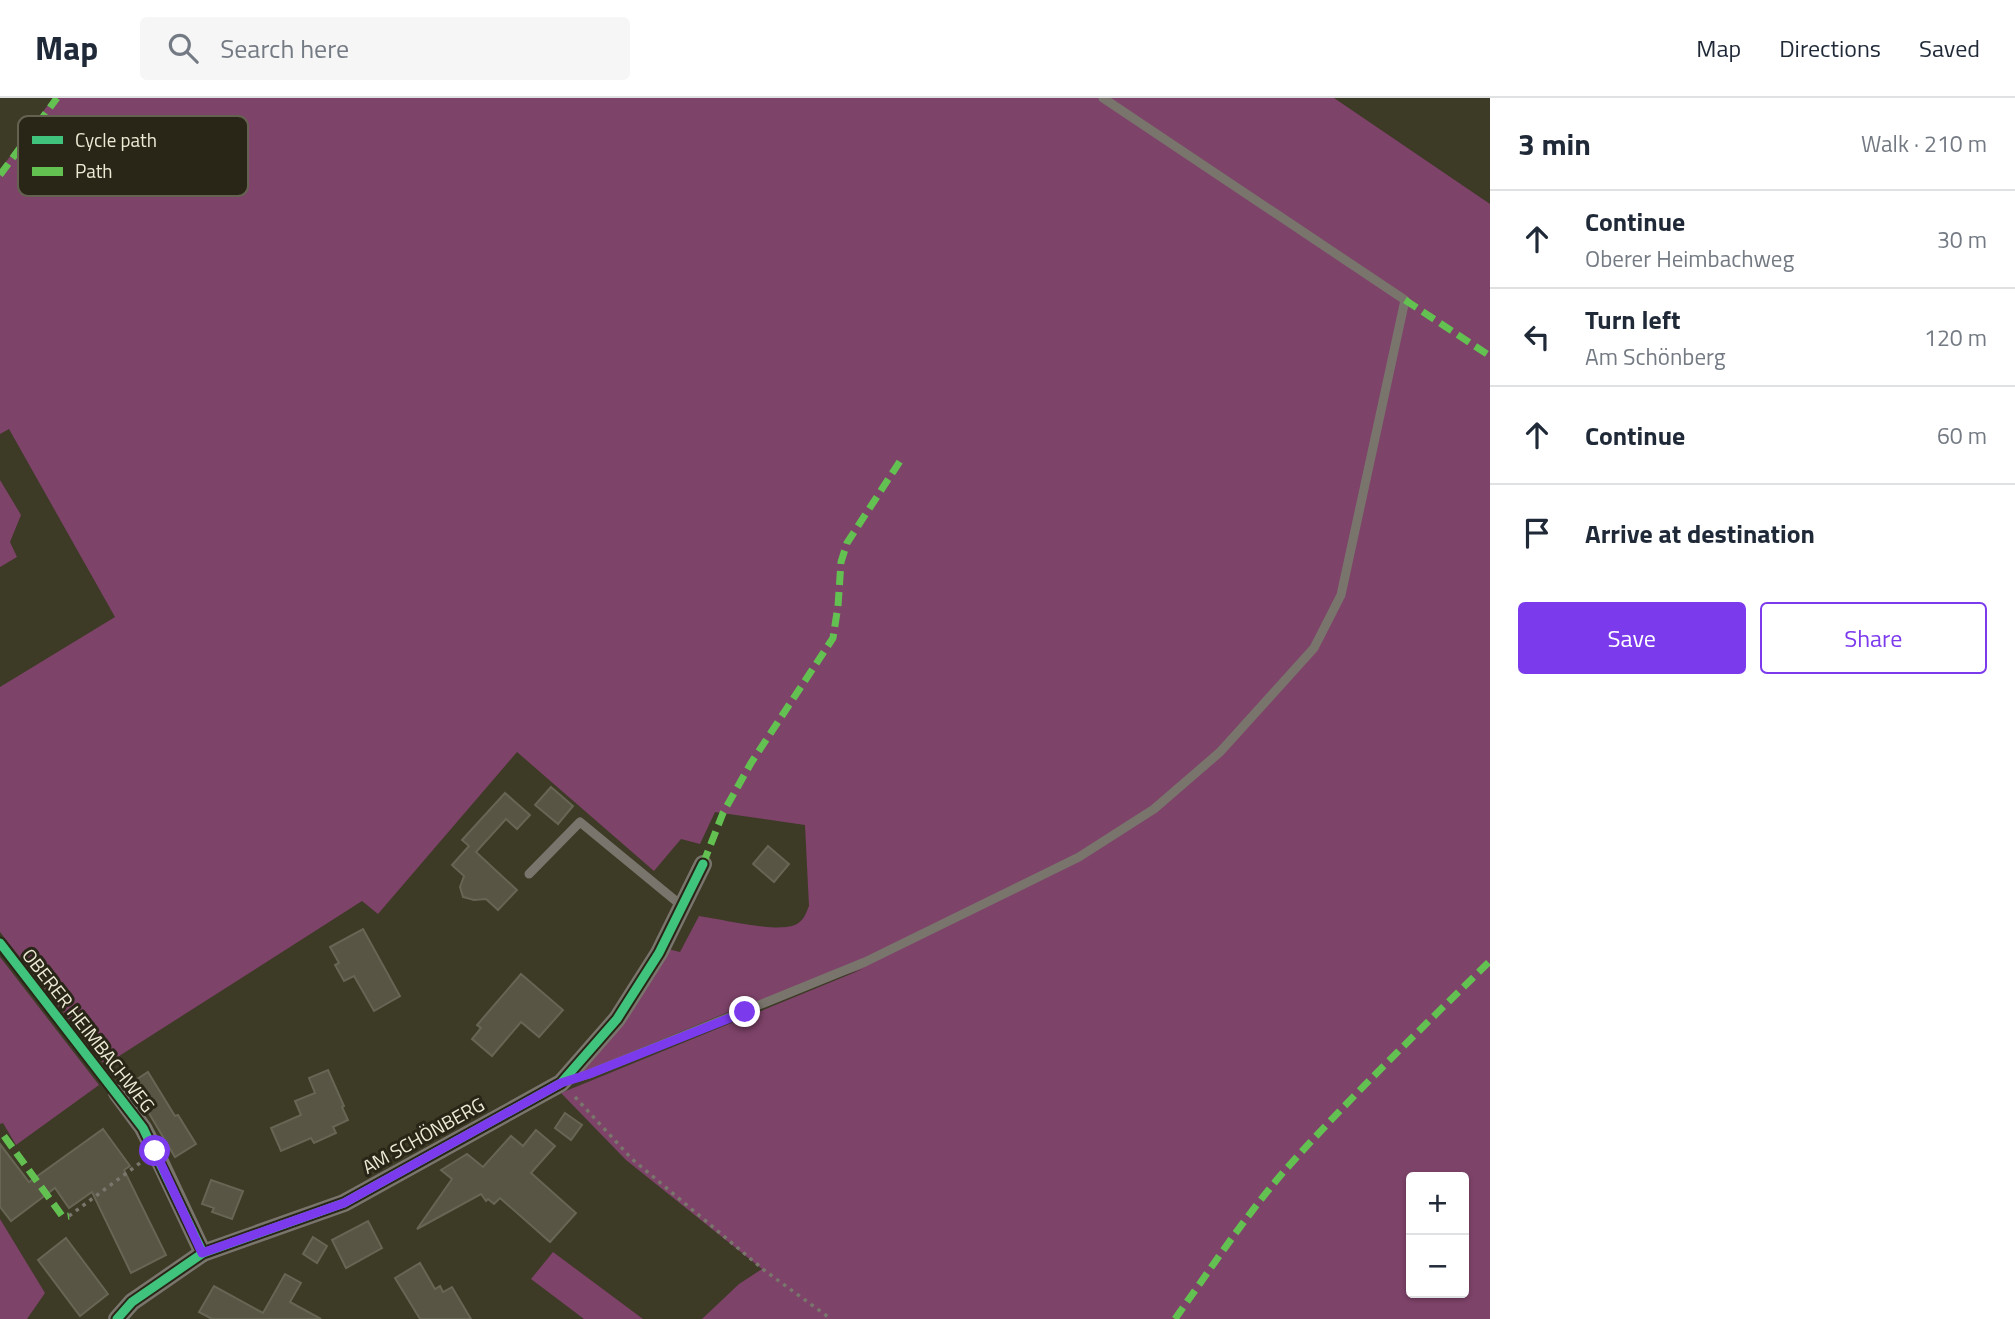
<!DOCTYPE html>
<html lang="en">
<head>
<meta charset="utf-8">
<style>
	:root { --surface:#fff; --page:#f6f6f7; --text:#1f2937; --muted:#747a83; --line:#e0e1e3; --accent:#7c3aed }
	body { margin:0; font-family:"Titillium Web",sans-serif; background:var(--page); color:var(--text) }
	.controls { position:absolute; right:21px; bottom:21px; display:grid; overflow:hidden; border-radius:7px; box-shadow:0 2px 5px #0004 }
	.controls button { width:63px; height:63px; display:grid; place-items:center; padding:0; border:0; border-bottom:2px solid var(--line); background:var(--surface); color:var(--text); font:35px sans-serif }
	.stop { position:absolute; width:21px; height:21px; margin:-16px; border:5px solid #7c3aed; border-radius:50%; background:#fff }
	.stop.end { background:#7c3aed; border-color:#fff; box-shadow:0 2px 7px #0008 }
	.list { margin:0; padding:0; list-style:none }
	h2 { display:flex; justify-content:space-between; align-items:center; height:91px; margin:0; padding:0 28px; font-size:30px }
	h2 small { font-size:23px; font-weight:400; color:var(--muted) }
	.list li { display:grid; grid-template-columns:46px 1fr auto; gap:21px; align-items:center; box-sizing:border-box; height:98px; padding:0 28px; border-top:2px solid var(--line) }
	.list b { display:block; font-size:26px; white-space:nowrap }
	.list p { margin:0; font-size:23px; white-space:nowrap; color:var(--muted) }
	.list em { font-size:23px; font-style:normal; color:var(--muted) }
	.actions { display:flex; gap:14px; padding:21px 28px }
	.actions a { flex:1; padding:16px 0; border:2px solid var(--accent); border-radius:7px; text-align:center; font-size:24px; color:var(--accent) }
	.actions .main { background:var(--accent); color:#fff }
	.icon { flex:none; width:38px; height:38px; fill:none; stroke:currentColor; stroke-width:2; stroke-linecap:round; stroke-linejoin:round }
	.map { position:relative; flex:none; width:1490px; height:1221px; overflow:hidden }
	header { display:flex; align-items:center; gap:42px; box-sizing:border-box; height:98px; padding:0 35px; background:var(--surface); border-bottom:2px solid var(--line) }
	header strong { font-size:33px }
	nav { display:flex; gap:38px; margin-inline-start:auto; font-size:24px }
	.search { width:490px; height:63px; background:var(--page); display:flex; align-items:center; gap:18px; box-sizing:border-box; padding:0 24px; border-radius:7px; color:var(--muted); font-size:26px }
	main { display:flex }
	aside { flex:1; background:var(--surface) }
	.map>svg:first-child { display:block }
	.green { fill:#7e4369; fill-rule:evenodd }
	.building { fill:#585545; stroke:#676554; stroke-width:2 }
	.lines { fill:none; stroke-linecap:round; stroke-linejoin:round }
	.path { stroke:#79766c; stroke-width:3.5; stroke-dasharray:3.5 5; stroke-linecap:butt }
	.service { stroke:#79756d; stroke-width:9 }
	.minor { stroke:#79756d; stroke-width:18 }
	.quiet { stroke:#63c152; stroke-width:7; stroke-dasharray:14 7; stroke-linecap:butt }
	.cycleway-casing { stroke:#292617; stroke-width:13 }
	.cycleway { stroke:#40c37c; stroke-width:9 }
	.route { stroke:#7c3aed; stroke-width:9 }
	.labels { text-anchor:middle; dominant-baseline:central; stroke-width:6; stroke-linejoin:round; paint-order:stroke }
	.street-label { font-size:19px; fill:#edead6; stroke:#292617 }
	.key { fill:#292617; stroke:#646150; stroke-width:2 }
	.key-label { font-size:19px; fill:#edead6 }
</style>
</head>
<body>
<header>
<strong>Map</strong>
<div class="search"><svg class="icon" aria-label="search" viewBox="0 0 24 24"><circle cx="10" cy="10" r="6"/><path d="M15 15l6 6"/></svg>Search here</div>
<nav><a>Map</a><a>Directions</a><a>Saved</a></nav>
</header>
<main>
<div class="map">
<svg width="1490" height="1221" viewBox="0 0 1490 1221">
	<rect width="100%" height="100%" fill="#3d3a26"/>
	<!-- green -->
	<g class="green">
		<path d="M53,0H1334L1490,106V1221H702L739,1186L762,1171L626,1062L561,995L863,871L738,910L583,974L579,970L668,851L680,854L699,818C721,821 780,836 797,826C804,822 806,815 809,808L805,727L715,714L700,746L681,741L654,773L517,654L378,816L362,803L105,967L0,834V589L115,519L9,331L0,336V72ZM1411,1079H1464V1195H1411Z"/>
		<path d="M0,382L21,417L10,444L17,459L0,469Z"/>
		<path d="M0,859L99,987L16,1047L3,1025L0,1026Z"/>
		<path d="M0,1121L45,1195L27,1221H0Z"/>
		<path d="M553,1154L643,1221H584L531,1181Z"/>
	</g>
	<!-- building -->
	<g class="building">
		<path d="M551,689L573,708L558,726L535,707Z"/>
		<path d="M505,695L530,717L517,731L506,721L476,754L517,792L498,812L486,801L474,802L463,799L460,789L464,778L452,767L469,748L462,742Z"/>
		<path d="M768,748L789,766L774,784L753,766Z"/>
		<path d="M363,831L400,898L374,913L354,878L344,883L335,867L339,865L330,849Z"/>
		<path d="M521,876L563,912L539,939L521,924L492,958L472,941L481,930L477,927Z"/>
		<path d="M328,972L344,1008L342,1009L348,1022L333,1029L336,1035L314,1045L311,1040L281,1053L271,1030L301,1017L295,1003L315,995L309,980Z"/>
		<path d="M148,974L175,1018L178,1017L196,1046L175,1059L131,985Z"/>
		<path d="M565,1015L582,1027L571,1042L555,1030Z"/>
		<path d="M103,1031L130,1068L124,1072L166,1157L131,1175L92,1094L69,1110L55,1090L11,1123L0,1109V1046L29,1084Z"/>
		<path d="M536,1032L555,1048L531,1075L576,1115L550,1144L500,1100L494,1106L488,1101L486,1103L481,1096L417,1131L452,1081L441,1072L467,1056L483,1069L511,1038L523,1048Z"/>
		<path d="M211,1082L243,1093L232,1121L212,1114L214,1110L202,1106Z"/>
		<path d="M368,1123L382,1150L346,1170L332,1142Z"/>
		<path d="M313,1139L327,1148L317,1165L303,1156Z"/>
		<path d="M66,1140L108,1196L80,1218L38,1162Z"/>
		<path d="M420,1165L435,1191L440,1188L443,1194L452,1189L471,1221H420L395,1180Z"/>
		<path d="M285,1176L301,1185L290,1204L321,1221H212L199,1214L214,1188L263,1215Z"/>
	</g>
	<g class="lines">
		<!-- path -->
		<g class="path">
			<path d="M575,999L632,1061L764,1172L831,1221"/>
			<path d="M69,1118L140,1065"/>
		</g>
		<!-- service -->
		<g class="service">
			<path d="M529,776L580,724L682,808"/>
			<path d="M0,845L117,995"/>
			<path d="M566,983L589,976L865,864L1079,759L1154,711L1220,654L1314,550L1341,497L1405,202L1103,0"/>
		</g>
		<!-- minor -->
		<g class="minor">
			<path d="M117,995L143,1030L155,1053L203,1155"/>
			<path d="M117,1221L132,1204L203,1155L344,1105L561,985L617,921L659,855L703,766"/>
		</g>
		<!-- quiet -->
		<g class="quiet">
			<path d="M0,77L57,0"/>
			<path d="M1405,202L1490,258"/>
			<path d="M703,766L723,715L751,665L833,540L838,508L841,464L847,445L902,360"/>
			<path d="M4,1038L63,1119L69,1118"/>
			<path d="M1175,1221C1211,1170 1246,1117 1287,1070C1351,998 1421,931 1490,863"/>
		</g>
		<defs>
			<g id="cycleway">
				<path d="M0,845L143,1030L203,1155"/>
				<path d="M117,1221L132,1204L203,1155L344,1105L561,985L617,921L659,855L703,766"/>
			</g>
		</defs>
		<!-- cycleway casing -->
		<use href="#cycleway" class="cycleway-casing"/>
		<!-- cycleway -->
		<use href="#cycleway" class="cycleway"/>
	</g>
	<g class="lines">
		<!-- route -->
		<path class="route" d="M155,1053L202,1155L344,1105L561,985L589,976L745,914"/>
	</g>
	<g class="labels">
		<!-- street labels -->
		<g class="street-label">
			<text transform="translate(89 932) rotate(52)">OBERER HEIMBACHWEG</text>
			<text transform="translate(423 1037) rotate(-29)">AM SCHÖNBERG</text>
		</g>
	</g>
	<!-- legend -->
	<rect x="18" y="18" width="230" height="80" rx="10" class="key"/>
	<rect x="32" y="38" width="31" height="8" fill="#40c37c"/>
	<rect x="32" y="69" width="31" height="9" fill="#63c152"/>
	<g class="key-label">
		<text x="75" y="49">Cycle path</text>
		<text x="75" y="80">Path</text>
	</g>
</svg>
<div class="controls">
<button>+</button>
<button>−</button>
</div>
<div class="stop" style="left:155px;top:1053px"></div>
<div class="stop end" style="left:745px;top:914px"></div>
</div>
<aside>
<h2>3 min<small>Walk · 210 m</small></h2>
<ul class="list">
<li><svg class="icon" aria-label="ahead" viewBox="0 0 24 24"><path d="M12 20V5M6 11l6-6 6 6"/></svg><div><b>Continue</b><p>Oberer Heimbachweg</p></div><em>30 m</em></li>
<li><svg class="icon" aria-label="left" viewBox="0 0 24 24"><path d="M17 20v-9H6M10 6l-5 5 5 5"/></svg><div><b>Turn left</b><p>Am Schönberg</p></div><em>120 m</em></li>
<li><svg class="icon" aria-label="ahead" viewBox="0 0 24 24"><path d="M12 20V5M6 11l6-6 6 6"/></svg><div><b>Continue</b></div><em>60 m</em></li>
<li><svg class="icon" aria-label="arrive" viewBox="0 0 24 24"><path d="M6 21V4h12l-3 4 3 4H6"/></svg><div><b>Arrive at destination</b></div></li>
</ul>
<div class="actions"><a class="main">Save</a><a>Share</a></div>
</aside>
</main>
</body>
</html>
